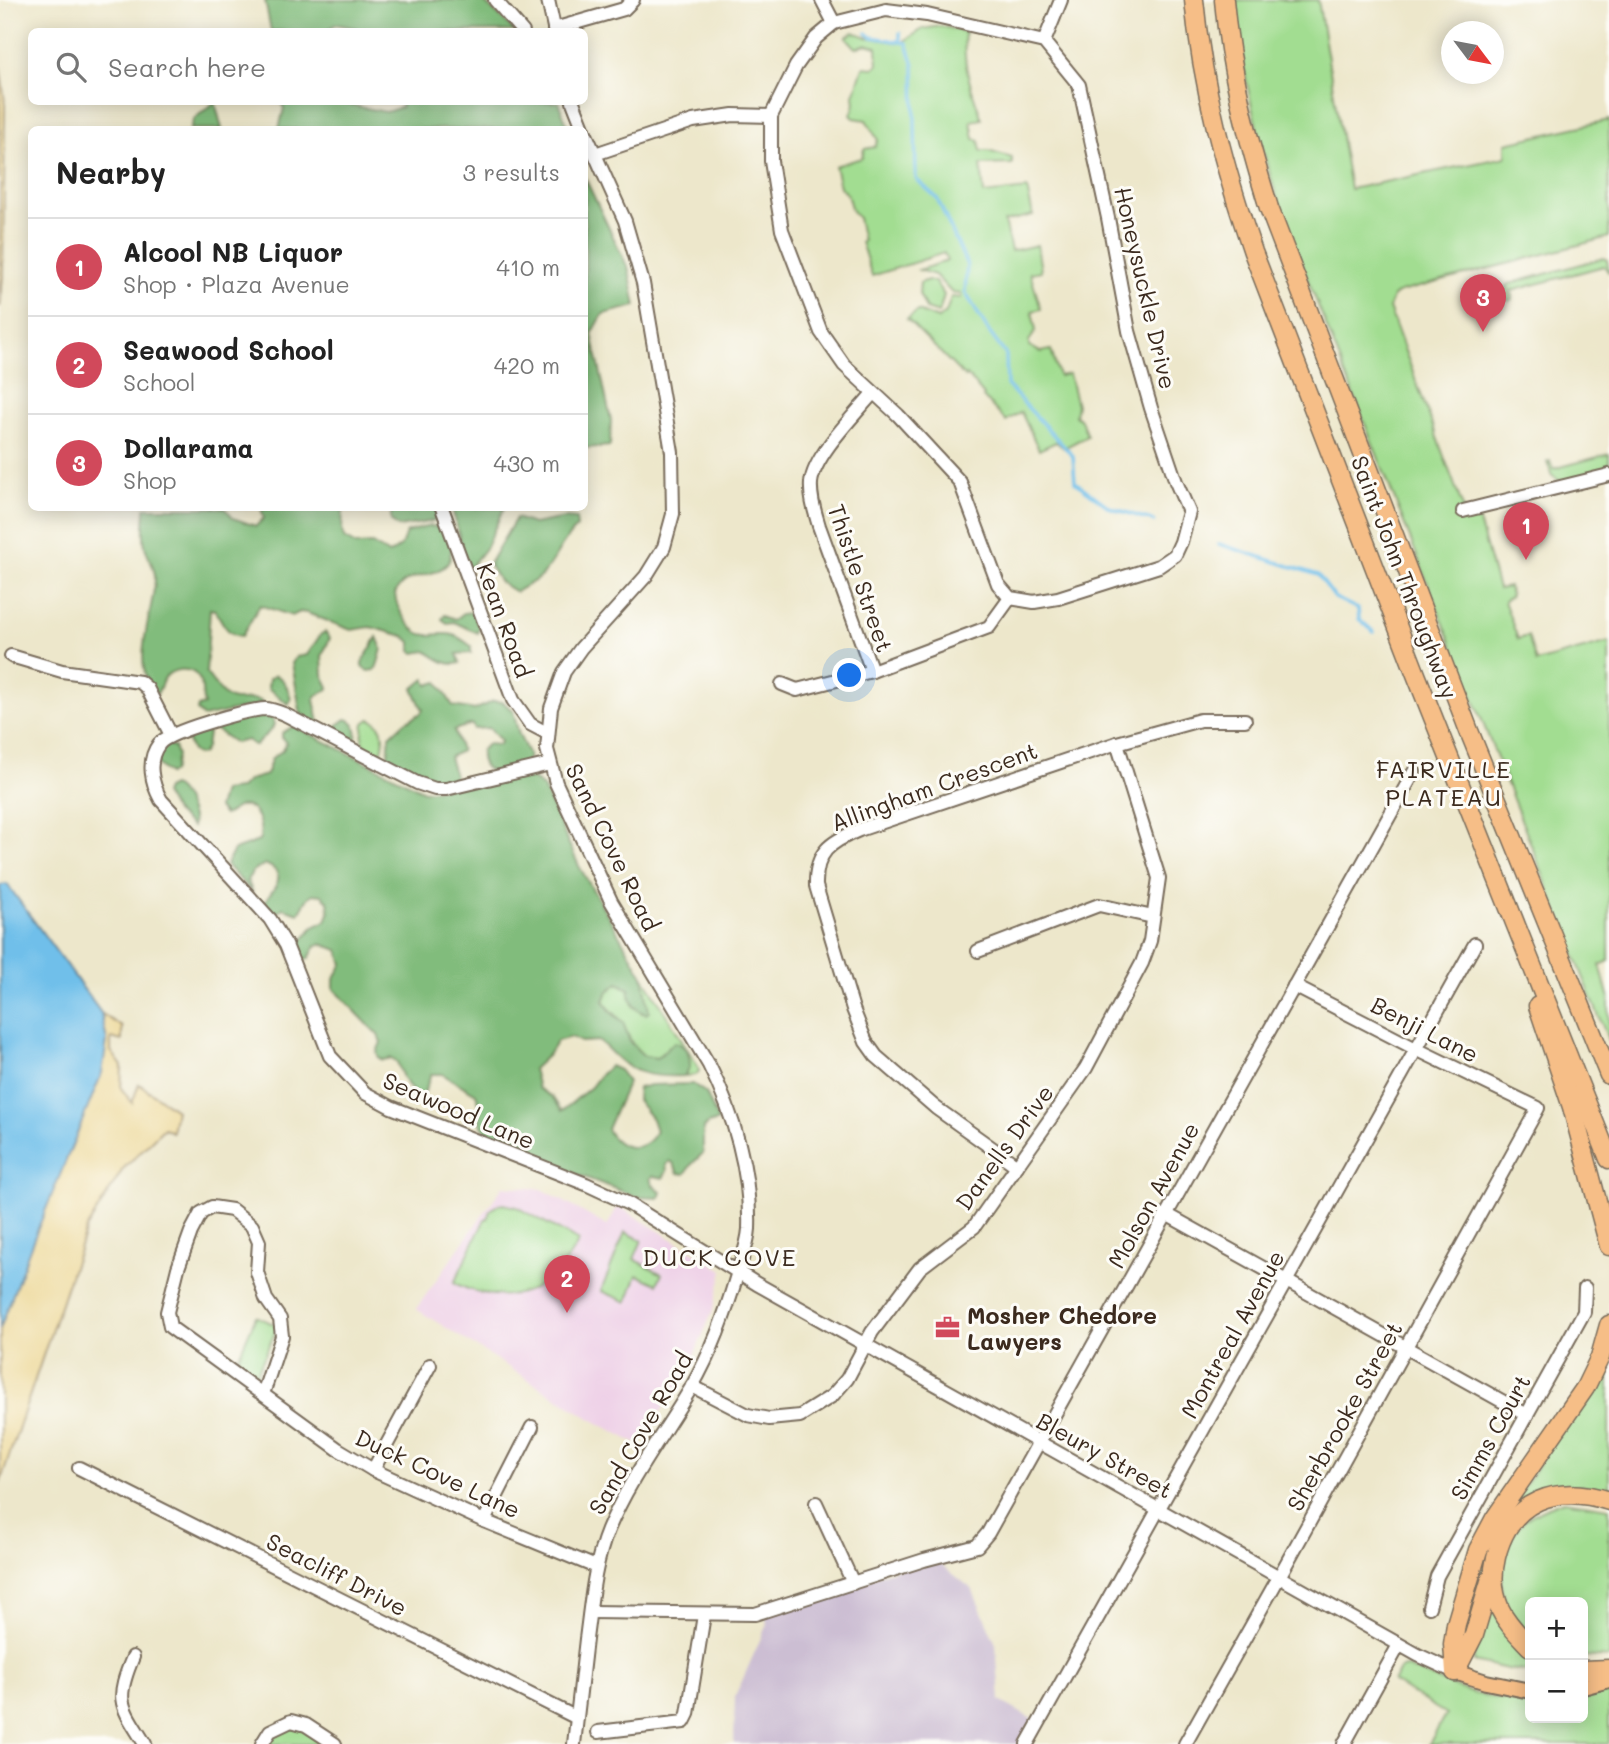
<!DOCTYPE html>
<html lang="en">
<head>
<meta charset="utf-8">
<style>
	:root { --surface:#fff; --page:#f6f6f6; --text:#222; --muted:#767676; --line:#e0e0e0; --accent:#d1495b }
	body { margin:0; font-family:Mali,sans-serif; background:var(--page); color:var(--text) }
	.controls { position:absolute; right:21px; bottom:21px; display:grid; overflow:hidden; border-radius:10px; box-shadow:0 4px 18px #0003 }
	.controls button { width:63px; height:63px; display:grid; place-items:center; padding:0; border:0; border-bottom:2px solid var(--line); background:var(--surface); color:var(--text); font:35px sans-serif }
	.compass { position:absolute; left:1441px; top:21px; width:63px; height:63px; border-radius:50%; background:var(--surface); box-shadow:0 4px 18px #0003; rotate:122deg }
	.you { position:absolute; left:850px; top:676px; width:24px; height:24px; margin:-18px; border:5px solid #fff; border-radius:50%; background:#1a73e8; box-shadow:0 0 0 10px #1a73e833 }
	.badge { display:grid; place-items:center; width:46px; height:46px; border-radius:50%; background:var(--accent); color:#fff; font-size:23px; font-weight:700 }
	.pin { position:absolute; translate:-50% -58px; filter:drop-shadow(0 2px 4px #0008) }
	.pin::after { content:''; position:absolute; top:37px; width:24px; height:21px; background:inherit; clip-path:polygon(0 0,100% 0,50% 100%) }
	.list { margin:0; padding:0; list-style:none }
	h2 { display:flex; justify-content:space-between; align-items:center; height:91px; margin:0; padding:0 28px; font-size:30px }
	h2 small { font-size:23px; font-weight:400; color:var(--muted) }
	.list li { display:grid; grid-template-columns:46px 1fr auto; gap:21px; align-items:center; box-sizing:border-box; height:98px; padding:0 28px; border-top:2px solid var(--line) }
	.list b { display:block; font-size:26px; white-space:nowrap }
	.list p { margin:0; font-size:23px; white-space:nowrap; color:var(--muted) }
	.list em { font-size:23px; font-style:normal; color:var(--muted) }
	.icon { flex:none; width:38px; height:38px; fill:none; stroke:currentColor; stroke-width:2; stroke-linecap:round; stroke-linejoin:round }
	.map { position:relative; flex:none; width:1609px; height:1744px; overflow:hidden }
	.search { position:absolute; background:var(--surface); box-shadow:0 4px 18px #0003; left:28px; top:28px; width:560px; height:77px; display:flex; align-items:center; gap:18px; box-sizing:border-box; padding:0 24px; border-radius:10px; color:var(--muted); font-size:26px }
	.panel { position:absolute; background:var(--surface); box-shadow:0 4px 18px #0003; left:28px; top:126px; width:560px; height:385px; border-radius:10px }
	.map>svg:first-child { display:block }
	.built { fill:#eed0e7 }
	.industrial { fill:#ccbed3 }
	.green { fill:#a2dd91; stroke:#6e8458; stroke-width:2 }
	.forest { fill:#81bc7b; stroke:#5e734c; stroke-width:2 }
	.sand { fill:#eeda9e; stroke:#94825e; stroke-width:2 }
	.water { fill:#6fbfea; stroke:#557484; stroke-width:2 }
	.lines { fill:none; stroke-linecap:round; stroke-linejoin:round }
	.stream { stroke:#6fbfea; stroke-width:3.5 }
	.minor-casing { stroke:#796c5b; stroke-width:16 }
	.major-casing { stroke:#796c5b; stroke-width:18 }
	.highway-casing { stroke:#796c5b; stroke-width:21 }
	.minor { stroke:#fff; stroke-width:12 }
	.major { stroke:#f6be87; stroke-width:14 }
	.highway { stroke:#f6be87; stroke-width:18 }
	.labels { text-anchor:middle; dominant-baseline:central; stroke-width:6; stroke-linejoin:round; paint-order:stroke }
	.street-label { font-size:23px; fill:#3b2a1e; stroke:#fdfcf7 }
	.poi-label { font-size:23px; font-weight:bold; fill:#3b2a1e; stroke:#fdfcf7; text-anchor:start }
	.neighbourhood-label { font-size:24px; letter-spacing:2px; fill:#3b2a1e; stroke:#fdfcf7 }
</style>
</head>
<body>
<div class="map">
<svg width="1609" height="1744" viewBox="0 0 1609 1744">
	<rect width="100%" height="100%" fill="#fdfcf7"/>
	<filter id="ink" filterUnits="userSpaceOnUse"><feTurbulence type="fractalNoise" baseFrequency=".0143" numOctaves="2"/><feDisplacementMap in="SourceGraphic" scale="14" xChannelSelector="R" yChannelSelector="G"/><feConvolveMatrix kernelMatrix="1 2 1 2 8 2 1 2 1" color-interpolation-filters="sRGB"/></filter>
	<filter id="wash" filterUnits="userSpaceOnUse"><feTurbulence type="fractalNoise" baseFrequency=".00686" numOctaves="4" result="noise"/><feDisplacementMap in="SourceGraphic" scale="28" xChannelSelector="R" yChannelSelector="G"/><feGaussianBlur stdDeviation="1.57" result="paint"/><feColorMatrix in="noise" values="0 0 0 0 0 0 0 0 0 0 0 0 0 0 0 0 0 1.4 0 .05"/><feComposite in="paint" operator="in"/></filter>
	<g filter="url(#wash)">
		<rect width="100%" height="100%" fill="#ede7cb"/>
		<!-- built -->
		<path class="built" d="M503,1186L542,1189L607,1226L618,1206L723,1270L714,1307L694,1356L677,1387L639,1445L591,1419L416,1309Z"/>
		<!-- industrial -->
		<path class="industrial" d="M933,1558L972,1589L996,1644L1000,1701L1039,1723L1027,1744H734L735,1697L767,1624L765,1611Z"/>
		<!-- green -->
		<g class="green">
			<path d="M1235,0H1318L1350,189L1506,157V143L1609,120V237L1400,292L1393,297L1389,308L1468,521L1478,518L1498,589L1509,587L1511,596L1504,601L1518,639L1528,636L1536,662L1609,642V961L1600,965L1609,999V1042L1284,219C1260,148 1241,75 1235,0Z"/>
			<path d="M941,26L965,32C962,63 971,90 982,119L971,121L974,139L979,140L981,151H988L1012,158V164L981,165L984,194L1027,189L1033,215L1004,222L1011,251L1037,245L1041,271L1030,273L1041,309L1032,311L1036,331L1029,341V346L1040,352L1051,350L1059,376L1069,374L1077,405L1075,416L1081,420L1087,436L1064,448L1056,442L1039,450L1021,412L1006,421L983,397L984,395L967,375L965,377L907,319L918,311L938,319L946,313L951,297L961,298V294L952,293L935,275L919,270L947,261L944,253L872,276L861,242L863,241L858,218L852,211L847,194L840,187L835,166L862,158L864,149L875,147L878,140L866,120L854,118L851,115L855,104L854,95L863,67L874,68L878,64L877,47L866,44L856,48L846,37L854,32L866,37L901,43L923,29Z"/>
			<path d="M1603,258L1607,260L1609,273L1604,266L1511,291L1512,299L1509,301L1504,297V290L1509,284Z"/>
			<path d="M928,280L935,282L944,295L939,313L926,309L919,294L920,283Z"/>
			<path d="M1609,454V468L1560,481L1551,475L1548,462L1550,461L1553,469Z"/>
			<path d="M370,719C386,725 386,745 379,758L365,750L362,740L364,723Z"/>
			<path d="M643,976L697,1065L699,1071L696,1075L684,1076L687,1073L669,1046L657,1058C630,1059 631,1033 619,1018C614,1012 608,1009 604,1001L608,991L618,983L629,989L633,1006L642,1013L646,999Z"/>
			<path d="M503,1204L517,1207L579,1241C550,1293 510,1310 454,1283L485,1219H487L490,1211L497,1205Z"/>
			<path d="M625,1232L642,1240L634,1259L662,1274L657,1284L637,1275L627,1302L601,1291Z"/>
			<path d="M256,1316L278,1326L255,1377L234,1367Z"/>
			<path d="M1609,1348V1492L1582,1485L1553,1487L1490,1547L1471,1621L1463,1638L1482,1556Z"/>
			<path d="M1564,1501L1609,1508V1658L1583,1656V1602H1530V1635C1524,1628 1517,1622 1512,1615C1503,1602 1501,1588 1502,1573C1507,1528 1522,1515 1564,1501Z"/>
			<path d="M1489,1601L1530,1653V1672L1507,1669L1473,1661Z"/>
			<path d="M1405,1667L1472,1693L1496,1698L1530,1701V1718H1583V1698L1609,1692V1744H1429L1446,1714L1393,1682L1400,1669Z"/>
			<path d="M291,1721L335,1744H262Z"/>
		</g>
		<!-- forest -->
		<g class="forest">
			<path d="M265,0H482L515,31L360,32L356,28L336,24L325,31H271Z"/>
			<path d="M215,102L222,129H190L194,119Z"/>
			<path d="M280,102H335L386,112L402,107L400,102H559L568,129H279L284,108Z"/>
			<path d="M585,178L629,270L636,306L603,314L592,334L611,420L610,446L585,448Z"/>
			<path d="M145,508H225L233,518L256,526L264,518L261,508H343L342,530L344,538L356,545L372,544L389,554L401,546L406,533C425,527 441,518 449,541C452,549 452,554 448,563C434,580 405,570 395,594C396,608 412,637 429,635C451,633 453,632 471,646V653L457,654L460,663C448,667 436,658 426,651L415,653L411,650V642L404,636L370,627L351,630L307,613L300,612L292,616L260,605L242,636C227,636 222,621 215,610L210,609L206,673C211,679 220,692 225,696C237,706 254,693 264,704L203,717L197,711L198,707L204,705C201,696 204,685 198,677C191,666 171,668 164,679C161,683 160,689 157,694C127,668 155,610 155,577C155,566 147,557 145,546C142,533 145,520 145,508Z"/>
			<path d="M391,508H439L440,515L433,521L398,527L391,521Z"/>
			<path d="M452,508H504L486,547L468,570Z"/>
			<path d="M516,518L533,524L564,518L576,519L577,527C561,541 555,563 540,577C533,583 523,587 516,592L500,582L489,564Z"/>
			<path d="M471,612L479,627L478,633L454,622L447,623L442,619L445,615L456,619L464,613Z"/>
			<path d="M325,632L330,638L322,656L323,675L329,687C325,694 316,692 314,700L320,727L304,720L301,716L292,663L296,657L307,655L321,634Z"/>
			<path d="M377,637L382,649C380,655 378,666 375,670L368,671L362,667V663Z"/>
			<path d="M275,675C285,679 289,690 291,700L288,704L268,688L269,679Z"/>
			<path d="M425,679L428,685L438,682L453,706L475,710L493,701L503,702L513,711L519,735L529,755L526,764L492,772C483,768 480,760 481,751L487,744L499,745L501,741L489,728L474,729L472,724L454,730L461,751L449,757L455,777L452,784L430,785L393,765L390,760L388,755L390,736L405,722L420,714L423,710L413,689Z"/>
			<path d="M256,714L271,715L274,724L272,729L255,746L247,740L235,743L216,730V725Z"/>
			<path d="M346,719C358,722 359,736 352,745L331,732L332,729Z"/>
			<path d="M294,726L424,791L518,777L533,779L543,787L579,866L643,976L649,1012L646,1014C633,1010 631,1001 629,989L618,983L608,991L604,1001L611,1012L623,1022L630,1042L644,1056L657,1058L675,1042C687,1046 690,1055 690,1067L684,1076C656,1077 635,1076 615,1056C609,1051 605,1045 598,1041L581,1042L571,1037L557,1041L548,1055L533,1069L538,1088L552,1097L562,1111L591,1087L601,1074L610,1066L619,1070L628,1082L607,1129C618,1151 644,1154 656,1131L652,1119L637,1100L638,1088L650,1085L693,1084L706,1093L718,1121L708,1124L703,1129V1153L691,1165L685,1174L678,1173L673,1163L670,1161L666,1165L667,1171L663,1178L653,1176L650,1178L652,1184L661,1192L659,1198L637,1197L502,1146L489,1136L480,1123L479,1103L476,1094L442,1074H431L422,1099H418L403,1078L397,1062L392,1058L383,1060L379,1058L377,1052L381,1042L378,1035L334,989V979L343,964L338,950L322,944L316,946L309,958L302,962L301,965L308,987L292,946L302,941L313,927L326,921L329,913L328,901L322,895L313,894L308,898L299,913L283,908L270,917L263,905C271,890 292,875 265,864L254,870L247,880L253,893L226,865L234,850L259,841C264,829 257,803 240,806C234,808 230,813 224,815L218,808L223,791L239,789L249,780L266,775L272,758L283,750L286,743L282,738V733Z"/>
			<path d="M203,729L208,733L206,748L202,754L198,755L192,751L186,737L187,734Z"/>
			<path d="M168,744L174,747L177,755L173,772L169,774L157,764L158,754Z"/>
			<path d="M172,786C182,788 195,817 192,827L175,812L164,794L166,789Z"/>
		</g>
		<!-- sand -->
		<g class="sand">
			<path d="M0,66L5,103L3,277L0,307Z"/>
			<path d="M101,1013L122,1027V1041L111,1038V1051L122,1066L121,1088L132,1103L139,1084L176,1110L172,1132L164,1128L123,1169L86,1229L0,1483V1329L107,1041Z"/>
		</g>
		<!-- water -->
		<path class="water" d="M7,884L101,1013L107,1041L102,1073L32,1243L0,1329V885Z"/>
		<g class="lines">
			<!-- stream -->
			<g class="stream">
				<path d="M867,33L872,37L907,43L914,65L916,179L937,198L967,265L965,292L989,332L1006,355L1007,385L1073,456L1075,482L1109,507L1154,521"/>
				<path d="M900,33V42"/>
				<path d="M1219,544L1318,575L1335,598L1358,609L1359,619L1374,632"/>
			</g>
		</g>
	</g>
	<g filter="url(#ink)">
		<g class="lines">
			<defs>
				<g id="minor">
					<path d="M495,0L523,32"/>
					<path d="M548,0L555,32"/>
					<path d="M822,0L834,23"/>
					<path d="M886,10L927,15L1044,42L1079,85L1108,218L1129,331L1151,408L1176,482L1189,512L1181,542L1175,555L1159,566L1058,598L1034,602L1010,598L998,584L960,482L898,415L844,365L821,332L782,230L771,161V116L796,66L816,38L834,23Z"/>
					<path d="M554,29L624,9L633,0"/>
					<path d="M1044,42L1061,0"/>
					<path d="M573,102L584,130"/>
					<path d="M595,154L693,121L733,115L771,116"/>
					<path d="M442,508L513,700L530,724L547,733"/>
					<path d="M1463,511L1609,475"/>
					<path d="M11,656L62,671L140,682L147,688L171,735"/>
					<path d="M872,671L819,526C815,512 810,498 811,483C814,455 855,415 873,393"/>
					<path d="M782,684L797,690L872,671L989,627L1010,598"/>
					<path d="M550,764L446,789H435L417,783L286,715C279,712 273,709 265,709C247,710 169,731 159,744C146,761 152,784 161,800L270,919L286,945L330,1056L365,1093L391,1107L586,1184L629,1204L757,1284L1418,1655L1455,1672"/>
					<path d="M978,951L1099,905L1153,917"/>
					<path d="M1017,1166L936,1108L876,1056L866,1042L853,1009L816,886C815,852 830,842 859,830L1117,743L1200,720H1245"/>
					<path d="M1166,1214L1527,1415"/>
					<path d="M692,1386L748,1415L769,1419L800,1416L832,1396L847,1379L872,1332L920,1268L974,1227L1086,1068L1142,963L1150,941L1159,878L1117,743"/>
					<path d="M263,1394L282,1336L280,1319L266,1299L257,1272L259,1242L252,1226L232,1210L212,1207L201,1213L191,1232L178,1268L167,1312L170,1327L338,1449L373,1470L484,1521L596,1567"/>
					<path d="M79,1468L577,1718"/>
					<path d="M373,1470L430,1365"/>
					<path d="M816,1503L853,1583"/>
					<path d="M484,1521L532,1427"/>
					<path d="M1429,1607L1437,1576L1584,1312L1585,1288"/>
					<path d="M590,1612L755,1614L924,1560L977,1546L988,1533L1414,772"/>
					<path d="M133,1657C114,1702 121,1705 145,1744"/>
					<path d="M598,1732L684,1722L688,1714L704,1615"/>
					<path d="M262,1744L270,1731L291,1721L306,1725L335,1744"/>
					<path d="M574,1744C578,1709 582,1674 586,1639C591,1602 594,1564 608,1530C629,1479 663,1435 691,1388C712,1352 725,1315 737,1275C741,1260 748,1245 749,1229C751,1173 734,1115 709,1065L611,901L556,783L547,749L551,708L564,672L581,648L646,576L664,547L673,514L672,452L643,283L625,221L584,130"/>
					<path d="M1027,1744L1475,944"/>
					<path d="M1185,1744L1279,1577L1538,1108L1416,1049L1294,986"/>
					<path d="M1344,1744L1399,1645"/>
				</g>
				<g id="major">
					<path d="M1455,1672L1486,1682L1530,1691"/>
					<path d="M1583,1687L1609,1680"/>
				</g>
				<g id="highway">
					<path d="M1194,0C1202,87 1225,170 1253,252L1417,677L1609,1159"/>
					<path d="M1224,0C1230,71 1248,140 1269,208L1469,731L1609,1075"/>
					<path d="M1538,1006L1572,1107L1609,1246"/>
					<path d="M1530,1647C1519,1635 1507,1624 1500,1609C1493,1593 1492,1574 1496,1557C1510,1499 1557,1484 1609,1501"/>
					<path d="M1583,1670L1609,1669"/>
					<path d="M1455,1672L1453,1644L1456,1624L1478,1550L1495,1518L1585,1388L1600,1357L1609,1325"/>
					<path d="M1455,1672L1474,1635L1491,1578"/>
				</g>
			</defs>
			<!-- minor casing -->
			<use href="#minor" class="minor-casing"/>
			<!-- major casing -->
			<use href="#major" class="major-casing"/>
			<!-- highway casing -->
			<use href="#highway" class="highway-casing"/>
			<!-- minor -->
			<use href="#minor" class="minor"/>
			<!-- major -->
			<use href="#major" class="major"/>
			<!-- highway -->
			<use href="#highway" class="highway"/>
		</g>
	</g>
	<!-- icons -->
	<defs>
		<symbol id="office-bare" viewBox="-9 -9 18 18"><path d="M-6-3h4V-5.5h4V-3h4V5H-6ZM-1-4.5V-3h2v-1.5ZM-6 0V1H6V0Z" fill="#d1495b" stroke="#fdfcf7" stroke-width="2.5" paint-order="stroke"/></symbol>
	</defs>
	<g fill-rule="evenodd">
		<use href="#office-bare" x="930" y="1310" width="35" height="35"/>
	</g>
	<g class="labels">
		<!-- street labels -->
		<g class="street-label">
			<text transform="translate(1146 288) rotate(77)">Honeysuckle Drive</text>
			<text transform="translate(1405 577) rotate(69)">Saint John Throughway</text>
			<text transform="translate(861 578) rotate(71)">Thistle Street</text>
			<text transform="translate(505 620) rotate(70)">Kean Road</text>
			<text transform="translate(934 786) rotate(-20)">Allingham Crescent</text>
			<text transform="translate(613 847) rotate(64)">Sand Cove Road</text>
			<text transform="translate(1425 1029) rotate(27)">Benji Lane</text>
			<text transform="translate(459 1110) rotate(23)">Seawood Lane</text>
			<text transform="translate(1004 1147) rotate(-54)">Danells Drive</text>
			<text transform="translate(1153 1195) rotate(-61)">Molson Avenue</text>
			<text transform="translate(1232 1334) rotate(-61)">Montreal Avenue</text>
			<text transform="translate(1344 1416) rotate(-61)">Sherbrooke Street</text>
			<text transform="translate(640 1433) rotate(-60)">Sand Cove Road</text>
			<text transform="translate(1490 1437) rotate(-61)">Simms Court</text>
			<text transform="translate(1105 1455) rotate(29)">Bleury Street</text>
			<text transform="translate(438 1473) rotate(25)">Duck Cove Lane</text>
			<text transform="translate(337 1574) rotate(27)">Seacliff Drive</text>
		</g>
		<!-- poi labels -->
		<g class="poi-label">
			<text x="967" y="1315">Mosher Chedore<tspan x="967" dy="26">Lawyers</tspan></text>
		</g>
		<!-- neighbourhood labels -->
		<g class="neighbourhood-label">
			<text x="1444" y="768">FAIRVILLE<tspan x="1444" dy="28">PLATEAU</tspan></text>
			<text x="720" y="1256">DUCK COVE</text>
		</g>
	</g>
</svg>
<div class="controls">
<button>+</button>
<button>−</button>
</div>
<svg class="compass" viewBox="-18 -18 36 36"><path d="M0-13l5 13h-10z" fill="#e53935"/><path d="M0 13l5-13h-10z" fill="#767676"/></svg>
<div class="you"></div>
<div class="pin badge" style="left:1526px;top:560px">1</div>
<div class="pin badge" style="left:567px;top:1313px">2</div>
<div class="pin badge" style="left:1483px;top:332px">3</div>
<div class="search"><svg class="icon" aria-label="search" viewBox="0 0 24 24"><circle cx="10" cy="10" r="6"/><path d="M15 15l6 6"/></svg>Search here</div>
<section class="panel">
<h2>Nearby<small>3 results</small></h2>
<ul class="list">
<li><span class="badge">1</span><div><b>Alcool NB Liquor</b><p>Shop · Plaza Avenue</p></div><em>410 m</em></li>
<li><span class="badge">2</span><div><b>Seawood School</b><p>School</p></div><em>420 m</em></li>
<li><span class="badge">3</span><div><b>Dollarama</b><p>Shop</p></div><em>430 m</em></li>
</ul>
</section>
</div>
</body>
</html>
